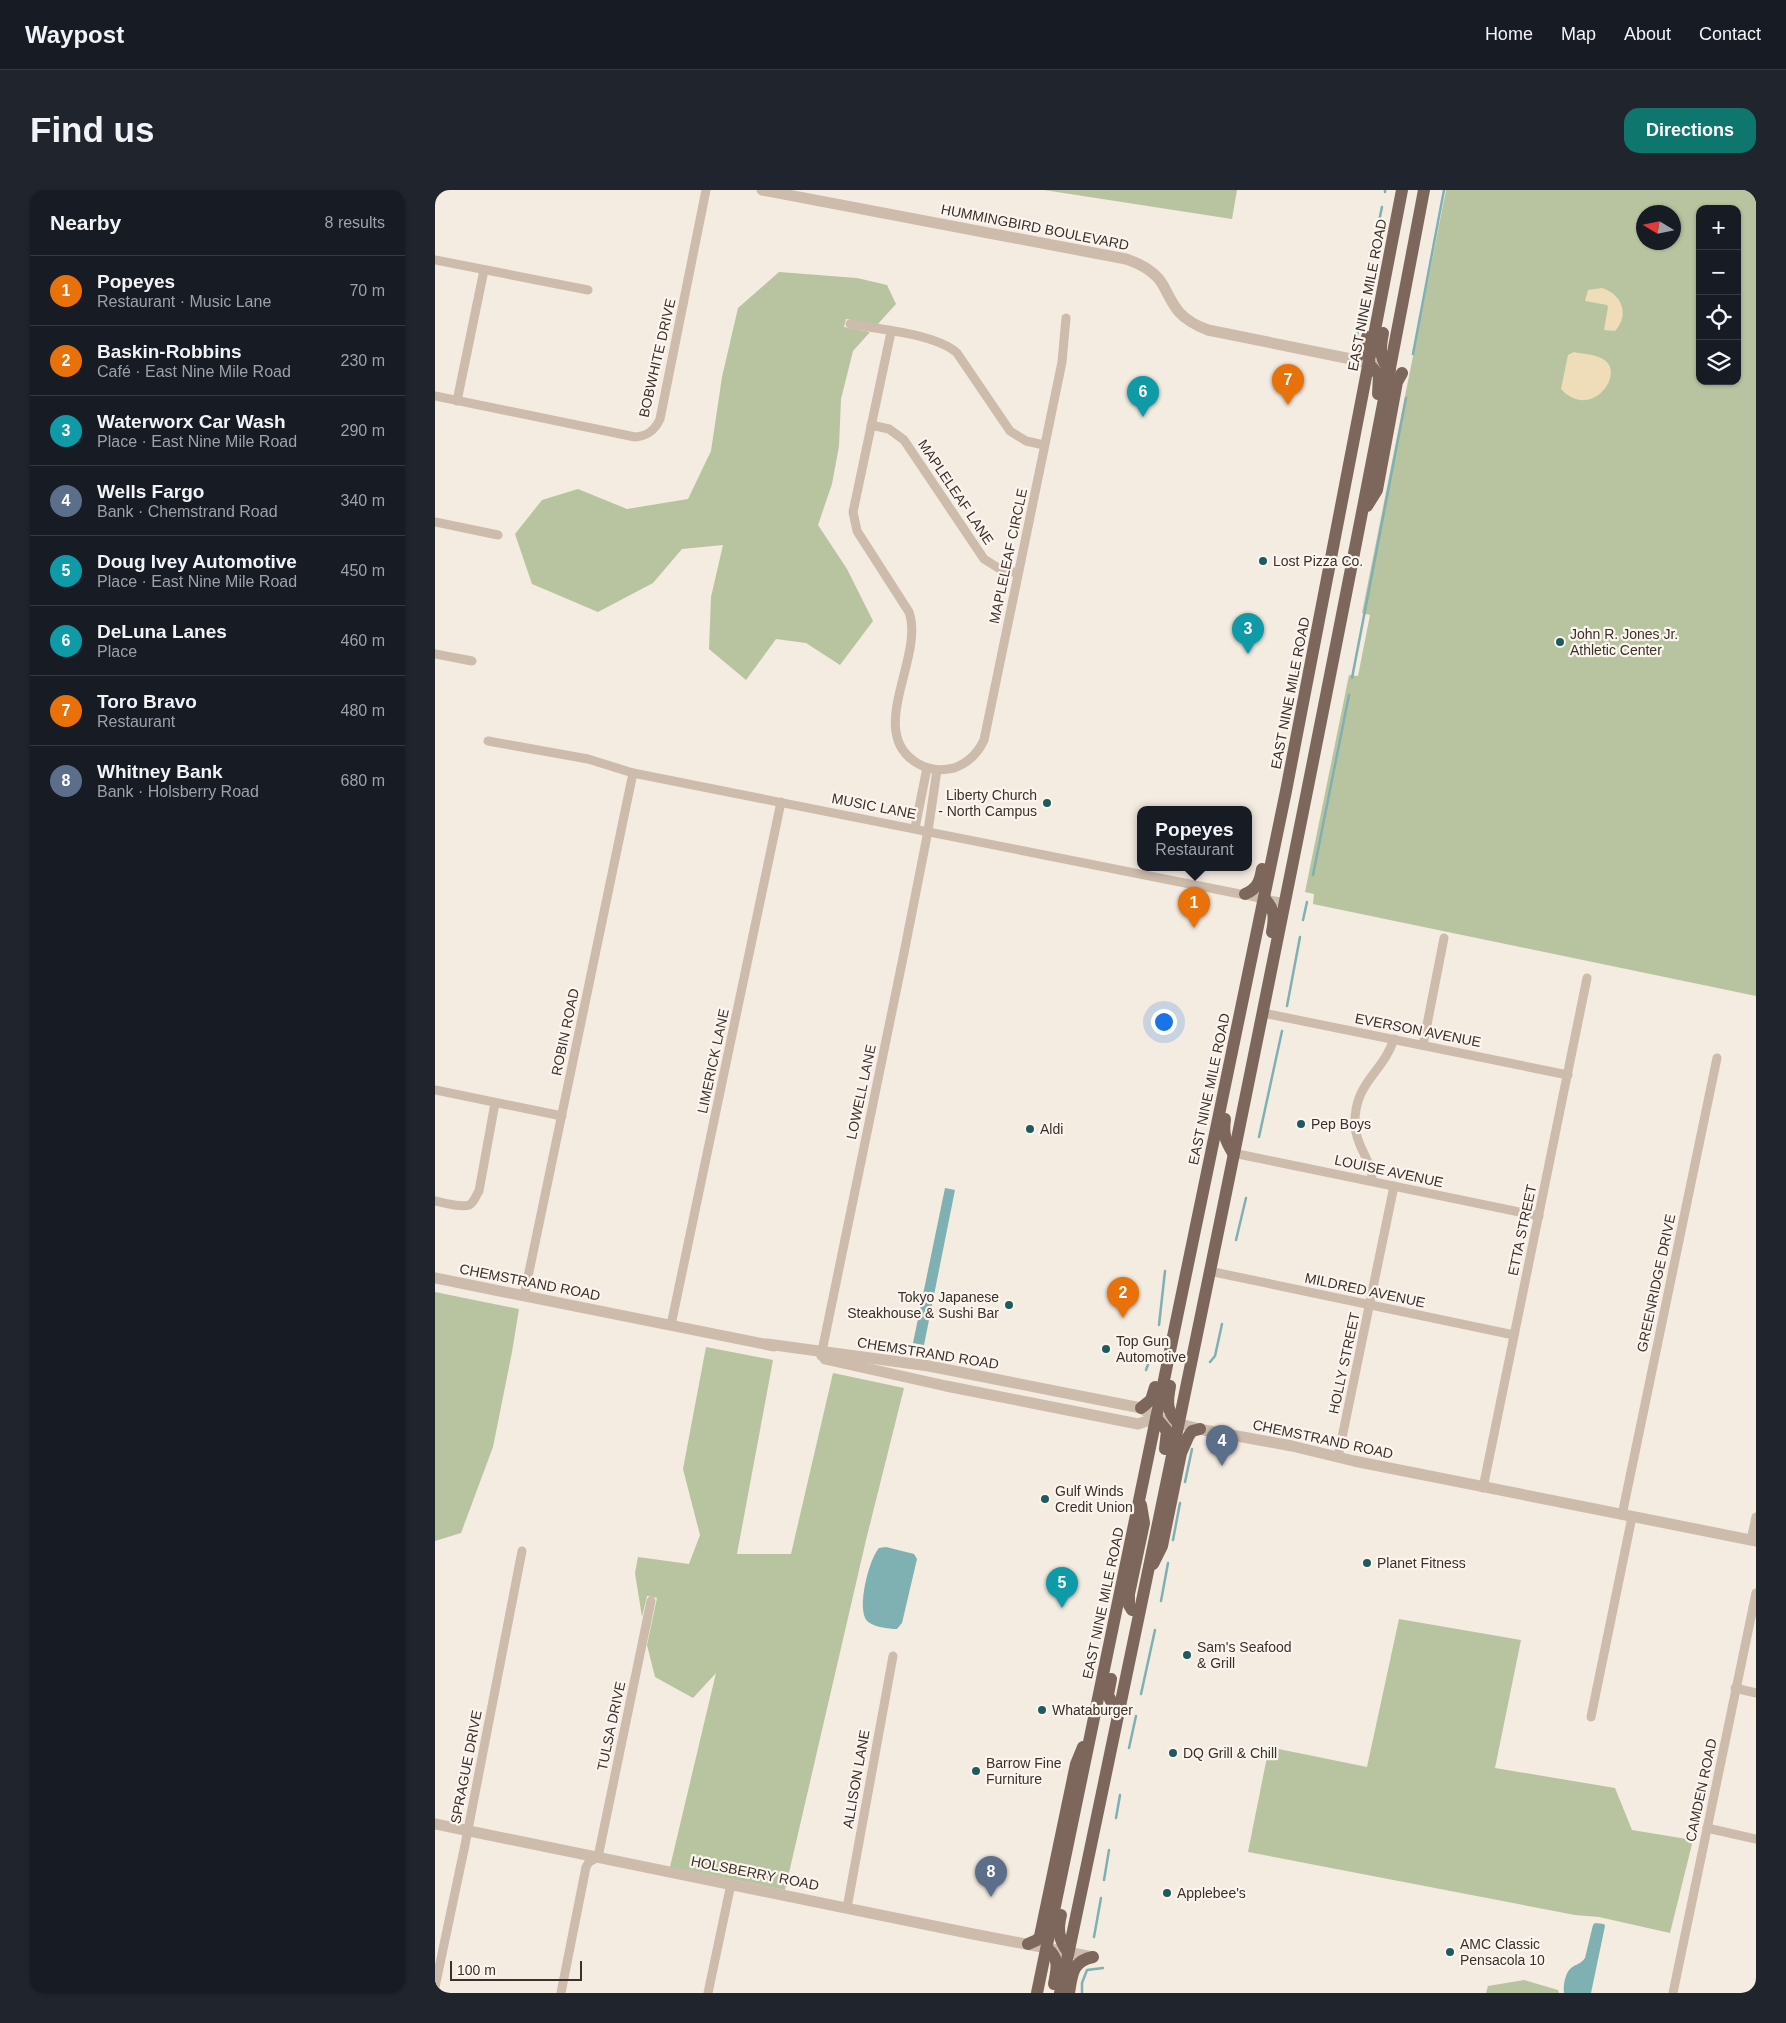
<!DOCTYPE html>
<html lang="en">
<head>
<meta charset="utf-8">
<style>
	:root { --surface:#171b24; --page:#20242c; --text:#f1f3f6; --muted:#9ea1a6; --line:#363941; --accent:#0f766e }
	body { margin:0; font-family:Arial,sans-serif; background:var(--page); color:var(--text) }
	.controls { position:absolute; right:15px; top:15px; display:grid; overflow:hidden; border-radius:10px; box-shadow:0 1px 4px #0004 }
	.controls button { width:45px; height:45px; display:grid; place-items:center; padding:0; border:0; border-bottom:1px solid var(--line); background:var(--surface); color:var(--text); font:25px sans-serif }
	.compass { position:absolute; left:1201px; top:15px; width:45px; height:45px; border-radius:50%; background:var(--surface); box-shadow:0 1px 4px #0004; rotate:280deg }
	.scale { position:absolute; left:15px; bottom:12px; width:132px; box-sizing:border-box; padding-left:5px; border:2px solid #3b302b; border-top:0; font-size:14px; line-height:18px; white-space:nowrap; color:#3b302b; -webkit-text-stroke:4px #fbf5ee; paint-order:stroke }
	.you { position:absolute; left:728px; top:831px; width:18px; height:18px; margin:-12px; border:4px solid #fff; border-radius:50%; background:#1a73e8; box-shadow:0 0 0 8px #1a73e833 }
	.badge { display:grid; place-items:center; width:32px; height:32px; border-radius:50%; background:var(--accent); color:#fff; font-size:16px; font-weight:700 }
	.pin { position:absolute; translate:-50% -41px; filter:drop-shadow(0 1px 2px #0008) }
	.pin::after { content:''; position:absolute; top:26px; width:18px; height:15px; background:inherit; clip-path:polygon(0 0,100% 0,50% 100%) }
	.popup { position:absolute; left:702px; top:616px; width:115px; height:65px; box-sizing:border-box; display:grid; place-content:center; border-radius:10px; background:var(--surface); filter:drop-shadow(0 1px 4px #0005); font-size:16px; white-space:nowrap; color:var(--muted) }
	.popup b { font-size:19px; color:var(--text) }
	.popup::after { content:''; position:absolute; left:50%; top:100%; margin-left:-10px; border:10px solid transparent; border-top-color:var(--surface) }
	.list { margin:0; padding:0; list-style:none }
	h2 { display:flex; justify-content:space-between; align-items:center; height:65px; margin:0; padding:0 20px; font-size:21px }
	h2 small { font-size:16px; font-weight:400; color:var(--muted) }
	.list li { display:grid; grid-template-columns:32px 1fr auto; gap:15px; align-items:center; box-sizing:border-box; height:70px; padding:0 20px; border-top:1px solid var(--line) }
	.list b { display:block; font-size:19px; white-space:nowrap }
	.list p { margin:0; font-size:16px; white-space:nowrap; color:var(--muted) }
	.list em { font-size:16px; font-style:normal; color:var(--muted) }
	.icon { flex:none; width:28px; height:28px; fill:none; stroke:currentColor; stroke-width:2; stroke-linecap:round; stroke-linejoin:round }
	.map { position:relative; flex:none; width:1321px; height:1803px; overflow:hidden; border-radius:15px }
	header { display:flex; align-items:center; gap:30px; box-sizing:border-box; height:70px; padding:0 25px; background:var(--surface); border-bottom:1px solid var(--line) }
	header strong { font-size:24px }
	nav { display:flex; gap:28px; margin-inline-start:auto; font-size:18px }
	.intro { display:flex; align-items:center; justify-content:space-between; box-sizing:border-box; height:120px; padding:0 30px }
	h1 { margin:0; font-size:35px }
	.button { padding:12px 22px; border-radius:15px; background:var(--accent); color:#fff; font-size:18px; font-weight:700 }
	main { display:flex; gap:30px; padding:0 30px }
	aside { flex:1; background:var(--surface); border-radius:15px; box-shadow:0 1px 4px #0004 }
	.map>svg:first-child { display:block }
	.green { fill:#b8c4a0; fill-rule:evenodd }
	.sand { fill:#efdcb8 }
	.water { fill:#7fb0b2 }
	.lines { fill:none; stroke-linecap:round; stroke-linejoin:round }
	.stream { stroke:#7fb0b2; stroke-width:2.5 }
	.minor { stroke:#cdbbac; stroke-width:9 }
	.tertiary { stroke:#cdbbac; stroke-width:11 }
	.primary { stroke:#7d675c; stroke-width:12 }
	.poi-dot { fill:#1f5a5e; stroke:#fbf5ee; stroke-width:2 }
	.labels { text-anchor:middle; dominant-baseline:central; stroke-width:4.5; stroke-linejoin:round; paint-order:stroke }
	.street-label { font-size:14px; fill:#3b302b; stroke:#fbf5ee }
	.poi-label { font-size:14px; fill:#3b302b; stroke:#fbf5ee; text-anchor:start }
</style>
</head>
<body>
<header>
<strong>Waypost</strong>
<nav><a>Home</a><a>Map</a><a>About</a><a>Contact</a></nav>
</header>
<div class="intro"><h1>Find us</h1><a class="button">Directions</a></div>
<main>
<aside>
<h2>Nearby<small>8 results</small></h2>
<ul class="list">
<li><span class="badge" style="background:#e8710a">1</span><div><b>Popeyes</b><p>Restaurant · Music Lane</p></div><em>70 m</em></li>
<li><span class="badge" style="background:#e8710a">2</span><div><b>Baskin-Robbins</b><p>Café · East Nine Mile Road</p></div><em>230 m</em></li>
<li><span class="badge" style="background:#0f9aa8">3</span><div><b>Waterworx Car Wash</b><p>Place · East Nine Mile Road</p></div><em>290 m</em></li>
<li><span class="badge" style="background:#5c6f8a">4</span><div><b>Wells Fargo</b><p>Bank · Chemstrand Road</p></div><em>340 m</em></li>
<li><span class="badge" style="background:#0f9aa8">5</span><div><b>Doug Ivey Automotive</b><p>Place · East Nine Mile Road</p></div><em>450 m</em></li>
<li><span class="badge" style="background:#0f9aa8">6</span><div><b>DeLuna Lanes</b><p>Place</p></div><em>460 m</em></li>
<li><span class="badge" style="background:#e8710a">7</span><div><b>Toro Bravo</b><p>Restaurant</p></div><em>480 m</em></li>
<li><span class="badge" style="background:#5c6f8a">8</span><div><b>Whitney Bank</b><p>Bank · Holsberry Road</p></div><em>680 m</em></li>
</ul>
</aside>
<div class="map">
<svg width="1321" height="1803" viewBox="0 0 1321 1803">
	<rect width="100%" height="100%" fill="#f4ebe1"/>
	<!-- green -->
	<g class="green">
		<path d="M609,0H802L797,29Z"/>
		<path d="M1011,0H1321V806L878,714L879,704L870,702L914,485L923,486L935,425L927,423ZM1265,19H1302V191H1265ZM1208,22H1238V52H1208Z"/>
		<path d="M344,82L422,88L452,95L461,114L442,135L411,129L409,137L435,142L418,161L406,209L404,256L397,294L383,335L412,379L438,431L405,475L371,453L341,449L311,490L274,459L276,407L288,355L247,359L218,393L163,422L97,394L80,344L107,310L143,299L192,319L253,309L276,261L287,187L303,118Z"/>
		<path d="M0,1102L84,1119L77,1162L58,1257L26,1343L0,1351Z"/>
		<path d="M271,1157L338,1170L302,1364H356L398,1183L469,1198L431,1350L350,1700L235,1677L281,1483L258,1508L220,1487L212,1455L222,1408L212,1406L207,1427L200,1383L203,1367L254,1374L265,1345L248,1279Z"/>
		<path d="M964,1429L1086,1450L1060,1578L1180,1598L1197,1640L1258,1650L1235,1743L1164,1727L1140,1725L813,1662L834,1557L932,1577Z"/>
		<path d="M1089,1790L1123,1800L1124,1803H1051L1053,1796Z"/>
	</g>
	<!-- sand -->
	<g class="sand">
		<path d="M1167,98C1187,104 1195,125 1180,141L1169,140L1173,117L1172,115L1150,111L1153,100Z"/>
		<path d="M1139,162C1147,164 1158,164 1166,168C1194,180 1157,233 1126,199L1133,165Z"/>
	</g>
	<!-- water -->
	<g class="water">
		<path d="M510,998L520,1000L489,1155L478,1153Z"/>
		<path d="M451,1357L479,1364L482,1369L467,1433L462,1439C454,1439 438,1437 432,1431C421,1419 434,1369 444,1358Z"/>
		<path d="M1160,1733L1169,1734L1170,1736L1156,1803H1129C1128,1796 1130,1783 1136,1778C1141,1774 1146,1774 1150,1768L1158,1735Z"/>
	</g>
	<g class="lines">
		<!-- stream -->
		<g class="stream">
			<path d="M950,2V0"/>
			<path d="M943,36L947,17"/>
			<path d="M921,150L926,126"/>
			<path d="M978,164L1009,0"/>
			<path d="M866,456L871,433"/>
			<path d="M917,488L971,208"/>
			<path d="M860,492L862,478"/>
			<path d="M878,685L914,505"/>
			<path d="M868,730L872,712"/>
			<path d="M852,816L865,747"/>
			<path d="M824,947L847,841"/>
			<path d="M801,1050L811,1008"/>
			<path d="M724,1135L730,1081"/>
			<path d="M775,1172L780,1166L787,1134"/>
			<path d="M711,1180L716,1166"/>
			<path d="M750,1292L757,1259"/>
			<path d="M738,1350L745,1313"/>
			<path d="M726,1411L733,1373"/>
			<path d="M706,1504L720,1440"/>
			<path d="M694,1558L701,1526"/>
			<path d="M681,1628L685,1605"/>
			<path d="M669,1690L674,1660"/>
			<path d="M659,1747L666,1708"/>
			<path d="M647,1803V1793L652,1780L668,1778"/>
		</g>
		<!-- minor -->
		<g class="minor">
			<path d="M0,70L153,100"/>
			<path d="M415,134C444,139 501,144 522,163L575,241L591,251L609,255"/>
			<path d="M456,142L418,322L422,341L474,422C490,467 430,542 482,573C493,580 506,581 519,578C533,573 543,563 549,550L627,172L631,128"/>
			<path d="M0,206L200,247C213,246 220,240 225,229L271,0"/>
			<path d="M22,211L49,80"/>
			<path d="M436,235L454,239L469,250L549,369L565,379L583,383"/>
			<path d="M0,332L63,345"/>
			<path d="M0,464L37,471"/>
			<path d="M53,551L153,569L198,583L850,713"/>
			<path d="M480,638L492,578"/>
			<path d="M828,823L1133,885"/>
			<path d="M988,855L1009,748"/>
			<path d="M0,900L127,926"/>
			<path d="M798,963L1104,1026"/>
			<path d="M937,991C938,972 921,957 920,936C918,893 948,883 959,849"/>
			<path d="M0,1011C9,1013 25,1018 34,1015C39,1013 41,1005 44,1001L60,913"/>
			<path d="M774,1081L1079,1145"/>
			<path d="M89,1106L198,583"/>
			<path d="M236,1135L346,612"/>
			<path d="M386,1166L469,763L493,641L502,580"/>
			<path d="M903,1267L959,996"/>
			<path d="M1048,1298L1152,788"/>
			<path d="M1187,1325L1282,868"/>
			<path d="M1316,1350L1321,1327"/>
			<path d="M1300,1498L1321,1503"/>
			<path d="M1156,1527L1197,1327"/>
			<path d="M1272,1638L1321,1649"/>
			<path d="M412,1718L458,1466"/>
			<path d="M0,1797L30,1655L87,1361"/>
			<path d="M126,1803L151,1677L154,1672L163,1667L216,1411"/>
			<path d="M273,1803L296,1694"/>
			<path d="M1238,1803L1321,1403"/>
		</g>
		<!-- tertiary -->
		<g class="tertiary">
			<path d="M327,0L691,69C706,74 720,81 728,95C733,104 737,114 744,122C752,131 762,136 773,140L916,169L942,176"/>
			<path d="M0,1088L339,1156"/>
			<path d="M332,1154L494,1176L706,1218L721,1228L769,1240L857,1256L919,1271L1321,1351"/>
			<path d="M390,1169L511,1196L703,1234L721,1228"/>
			<path d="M0,1634L533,1743L658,1767"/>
		</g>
		<!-- primary -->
		<g class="primary">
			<path d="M948,143C945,158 944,169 955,180"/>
			<path d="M919,170L928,161L932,147"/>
			<path d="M934,174L944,185L943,204"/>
			<path d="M932,316L942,300L962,192L967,183"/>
			<path d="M810,704C822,699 825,692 827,679"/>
			<path d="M829,708C840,720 840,726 837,742"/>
			<path d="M790,929C788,944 790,950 798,963"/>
			<path d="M735,1196C732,1213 731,1220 743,1233"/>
			<path d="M706,1218L716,1210L720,1197"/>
			<path d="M721,1228L732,1241L730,1259"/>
			<path d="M718,1374L727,1356L746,1263L753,1247L757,1241L765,1239"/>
			<path d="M697,1420L694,1415V1404L709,1333L706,1315"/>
			<path d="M676,1489L673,1505L677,1513"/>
			<path d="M626,1725C622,1740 624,1750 633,1762"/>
			<path d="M593,1754L602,1750L605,1746L641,1574L648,1557"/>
			<path d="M612,1758C625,1769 622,1778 619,1794"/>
			<path d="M602,1803L851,601L967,0"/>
			<path d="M625,1803C751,1203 875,602 989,0"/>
			<path d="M634,1803C637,1785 637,1771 658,1767"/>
		</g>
	</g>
	<!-- markers -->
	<g class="poi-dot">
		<circle cx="828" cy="371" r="5"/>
		<circle cx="1125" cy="452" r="5"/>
		<circle cx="612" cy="613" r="5"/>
		<circle cx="866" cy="934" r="5"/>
		<circle cx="595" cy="939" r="5"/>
		<circle cx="574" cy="1115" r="5"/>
		<circle cx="671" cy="1159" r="5"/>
		<circle cx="610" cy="1309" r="5"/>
		<circle cx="932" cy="1373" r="5"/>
		<circle cx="752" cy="1465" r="5"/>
		<circle cx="607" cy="1520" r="5"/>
		<circle cx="738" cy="1563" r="5"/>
		<circle cx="541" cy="1581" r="5"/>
		<circle cx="732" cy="1703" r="5"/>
		<circle cx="1015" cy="1762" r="5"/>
	</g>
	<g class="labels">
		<!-- street labels -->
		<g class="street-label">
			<text transform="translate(600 37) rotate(11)">HUMMINGBIRD BOULEVARD</text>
			<text transform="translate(932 105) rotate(-79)">EAST NINE MILE ROAD</text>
			<text transform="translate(222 168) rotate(-77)">BOBWHITE DRIVE</text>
			<text transform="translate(521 302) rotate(56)">MAPLELEAF LANE</text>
			<text transform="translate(573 366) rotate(-78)">MAPLELEAF CIRCLE</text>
			<text transform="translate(855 503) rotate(-79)">EAST NINE MILE ROAD</text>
			<text transform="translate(439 616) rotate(11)">MUSIC LANE</text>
			<text transform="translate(983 840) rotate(11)">EVERSON AVENUE</text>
			<text transform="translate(130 842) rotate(-78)">ROBIN ROAD</text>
			<text transform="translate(278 871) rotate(-78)">LIMERICK LANE</text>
			<text transform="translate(774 899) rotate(-78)">EAST NINE MILE ROAD</text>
			<text transform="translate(426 902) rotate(-78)">LOWELL LANE</text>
			<text transform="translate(954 981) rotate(12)">LOUISE AVENUE</text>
			<text transform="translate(1087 1040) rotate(-78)">ETTA STREET</text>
			<text transform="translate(95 1092) rotate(11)">CHEMSTRAND ROAD</text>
			<text transform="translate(1221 1093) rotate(-78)">GREENRIDGE DRIVE</text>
			<text transform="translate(930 1100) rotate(12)">MILDRED AVENUE</text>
			<text transform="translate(493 1163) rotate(9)">CHEMSTRAND ROAD</text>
			<text transform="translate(909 1173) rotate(-78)">HOLLY STREET</text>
			<text transform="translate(888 1249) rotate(12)">CHEMSTRAND ROAD</text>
			<text transform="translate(668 1413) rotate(-78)">EAST NINE MILE ROAD</text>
			<text transform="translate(176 1536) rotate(-78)">TULSA DRIVE</text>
			<text transform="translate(31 1577) rotate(-79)">SPRAGUE DRIVE</text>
			<text transform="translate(421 1589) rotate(-80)">ALLISON LANE</text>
			<text transform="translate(1266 1600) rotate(-78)">CAMDEN ROAD</text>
			<text transform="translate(320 1683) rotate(11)">HOLSBERRY ROAD</text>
		</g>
		<!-- poi labels -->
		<g class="poi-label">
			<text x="838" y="371">Lost Pizza Co.</text>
			<text x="1135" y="444">John R. Jones Jr.<tspan x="1135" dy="16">Athletic Center</tspan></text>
			<text x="602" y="605" text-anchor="end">Liberty Church<tspan x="602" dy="16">- North Campus</tspan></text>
			<text x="876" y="934">Pep Boys</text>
			<text x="605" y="939">Aldi</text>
			<text x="564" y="1107" text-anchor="end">Tokyo Japanese<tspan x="564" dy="16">Steakhouse &amp; Sushi Bar</tspan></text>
			<text x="681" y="1151">Top Gun<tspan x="681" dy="16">Automotive</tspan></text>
			<text x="620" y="1301">Gulf Winds<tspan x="620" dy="16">Credit Union</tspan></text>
			<text x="942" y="1373">Planet Fitness</text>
			<text x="762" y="1457">Sam's Seafood<tspan x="762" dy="16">&amp; Grill</tspan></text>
			<text x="617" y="1520">Whataburger</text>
			<text x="748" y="1563">DQ Grill &amp; Chill</text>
			<text x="551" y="1573">Barrow Fine<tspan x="551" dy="16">Furniture</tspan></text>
			<text x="742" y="1703">Applebee's</text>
			<text x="1025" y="1754">AMC Classic<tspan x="1025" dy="16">Pensacola 10</tspan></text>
		</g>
	</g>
</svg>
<div class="controls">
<button>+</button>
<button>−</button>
<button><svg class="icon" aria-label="locate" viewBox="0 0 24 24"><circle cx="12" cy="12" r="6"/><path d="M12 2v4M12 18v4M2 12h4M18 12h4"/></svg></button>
<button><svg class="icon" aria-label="layers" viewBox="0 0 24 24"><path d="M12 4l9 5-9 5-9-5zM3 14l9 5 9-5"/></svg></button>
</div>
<svg class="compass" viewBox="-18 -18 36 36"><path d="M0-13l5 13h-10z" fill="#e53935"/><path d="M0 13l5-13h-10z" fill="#9ea1a6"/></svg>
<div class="scale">100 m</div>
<div class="you"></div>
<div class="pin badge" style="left:759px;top:738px;background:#e8710a">1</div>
<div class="popup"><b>Popeyes</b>Restaurant</div>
<div class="pin badge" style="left:688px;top:1128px;background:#e8710a">2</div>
<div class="pin badge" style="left:813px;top:464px;background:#0f9aa8">3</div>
<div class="pin badge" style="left:787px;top:1276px;background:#5c6f8a">4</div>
<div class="pin badge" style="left:627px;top:1418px;background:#0f9aa8">5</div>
<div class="pin badge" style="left:708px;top:227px;background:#0f9aa8">6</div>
<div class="pin badge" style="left:853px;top:215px;background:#e8710a">7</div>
<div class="pin badge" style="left:556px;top:1707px;background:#5c6f8a">8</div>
</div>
</main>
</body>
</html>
